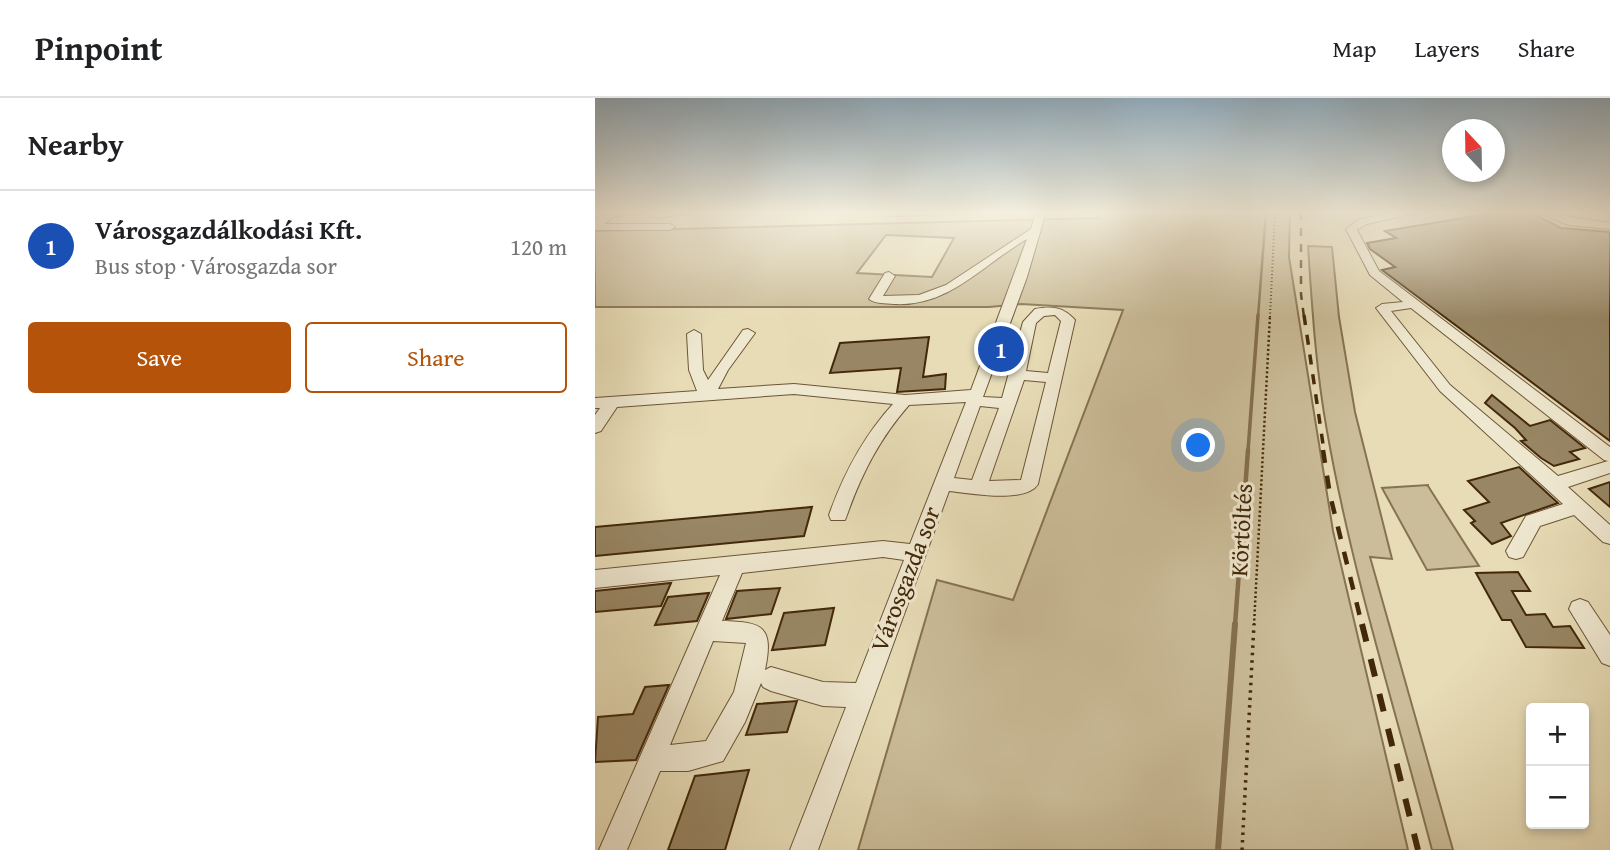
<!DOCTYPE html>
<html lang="en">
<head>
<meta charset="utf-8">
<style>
	:root { --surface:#fff; --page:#f2f2f2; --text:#202124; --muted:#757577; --line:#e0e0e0; --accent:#b45309 }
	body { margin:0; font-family:"Gentium Book Plus",serif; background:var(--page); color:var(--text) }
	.controls { position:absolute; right:21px; bottom:21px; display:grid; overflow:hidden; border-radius:7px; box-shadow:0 4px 10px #0003 }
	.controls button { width:63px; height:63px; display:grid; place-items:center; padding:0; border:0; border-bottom:2px solid var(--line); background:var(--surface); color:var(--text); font:35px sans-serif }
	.compass { position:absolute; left:847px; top:21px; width:63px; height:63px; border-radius:50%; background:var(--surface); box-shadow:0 4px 10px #0003; rotate:338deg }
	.you { position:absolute; left:604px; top:348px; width:24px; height:24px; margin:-18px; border:5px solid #fff; border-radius:50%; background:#1a73e8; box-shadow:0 0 0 10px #1a73e833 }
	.badge { display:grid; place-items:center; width:46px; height:46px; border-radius:50%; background:var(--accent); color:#fff; font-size:23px; font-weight:700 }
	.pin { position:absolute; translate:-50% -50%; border:4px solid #fff; box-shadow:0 2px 7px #0006 }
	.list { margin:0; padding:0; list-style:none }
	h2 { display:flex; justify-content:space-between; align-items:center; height:91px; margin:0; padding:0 28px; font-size:30px }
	h2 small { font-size:23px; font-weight:400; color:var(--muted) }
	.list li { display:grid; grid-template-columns:46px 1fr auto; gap:21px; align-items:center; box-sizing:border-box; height:112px; padding:0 28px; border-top:2px solid var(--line) }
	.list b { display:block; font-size:26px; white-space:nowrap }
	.list p { margin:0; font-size:23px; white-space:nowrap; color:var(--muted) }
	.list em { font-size:23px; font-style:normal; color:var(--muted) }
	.actions { display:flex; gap:14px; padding:21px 28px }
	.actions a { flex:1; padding:16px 0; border:2px solid var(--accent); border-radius:7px; text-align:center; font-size:24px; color:var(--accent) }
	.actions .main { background:var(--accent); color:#fff }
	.map { position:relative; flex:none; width:1015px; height:752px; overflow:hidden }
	header { display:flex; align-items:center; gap:42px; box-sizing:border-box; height:98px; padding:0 35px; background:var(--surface); border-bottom:2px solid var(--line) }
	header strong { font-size:33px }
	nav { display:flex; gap:38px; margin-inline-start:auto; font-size:24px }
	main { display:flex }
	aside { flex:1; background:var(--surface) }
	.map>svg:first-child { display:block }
	.green { fill:#cbbd99; stroke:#877252; stroke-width:2; fill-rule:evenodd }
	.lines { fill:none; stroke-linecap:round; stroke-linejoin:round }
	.stream-far3 { stroke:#846f4f; stroke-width:2.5 }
	.stream-far2 { stroke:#846f4f; stroke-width:3.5 }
	.stream-far1 { stroke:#846f4f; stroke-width:4.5 }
	.stream { stroke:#846f4f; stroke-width:6 }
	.building { fill:#988664; stroke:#43280b; stroke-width:2 }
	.minor-casing { stroke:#6c5536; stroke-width:2 }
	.path-far2 { stroke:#43280b; stroke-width:2; stroke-dasharray:1 2.5; stroke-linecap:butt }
	.path-far1 { stroke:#43280b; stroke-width:2.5; stroke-dasharray:2 2.5; stroke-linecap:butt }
	.path { stroke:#43280b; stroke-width:3.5; stroke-dasharray:2.5 5; stroke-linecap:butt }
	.minor { fill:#efe8d0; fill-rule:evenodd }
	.rail-far3 { stroke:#43280b; stroke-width:2.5; stroke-dasharray:8 8; stroke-linecap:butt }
	.rail-far2 { stroke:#43280b; stroke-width:3.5; stroke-dasharray:10 10; stroke-linecap:butt }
	.rail-far1 { stroke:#43280b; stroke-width:4.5; stroke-dasharray:13 13; stroke-linecap:butt }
	.rail { stroke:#43280b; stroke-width:6; stroke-dasharray:18 18; stroke-linecap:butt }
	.labels { text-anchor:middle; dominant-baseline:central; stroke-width:6; stroke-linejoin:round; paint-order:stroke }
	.street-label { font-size:24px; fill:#43280b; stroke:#efe8d0 }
</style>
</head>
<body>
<header>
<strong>Pinpoint</strong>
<nav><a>Map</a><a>Layers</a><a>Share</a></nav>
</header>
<main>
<aside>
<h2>Nearby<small></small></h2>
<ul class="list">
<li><span class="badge" style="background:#1a4fb4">1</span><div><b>Városgazdálkodási Kft.</b><p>Bus stop · Városgazda sor</p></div><em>120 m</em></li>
</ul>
<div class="actions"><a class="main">Save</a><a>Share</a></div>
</aside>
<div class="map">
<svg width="1015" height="752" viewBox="0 0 1015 752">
	<rect width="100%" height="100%" fill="#e7dcb6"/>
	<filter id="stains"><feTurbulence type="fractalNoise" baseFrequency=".00286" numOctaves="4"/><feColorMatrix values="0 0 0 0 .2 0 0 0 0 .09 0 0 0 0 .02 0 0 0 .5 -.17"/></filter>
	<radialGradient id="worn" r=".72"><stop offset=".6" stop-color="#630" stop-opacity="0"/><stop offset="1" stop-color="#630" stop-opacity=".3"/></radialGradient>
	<!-- green -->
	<g class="green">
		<path d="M504,114H695L694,159L738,433L813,752H263L342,482L418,502L528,212L426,206L394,209H0V133L503,120ZM291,137L359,140L337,179L262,175Z"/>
		<path d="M713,148L737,149L744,219L760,314L797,461L775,459L858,752H837C801,614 757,475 732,333C721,273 717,209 713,148Z"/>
		<path d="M833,387V388L884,468L832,472L787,390Z"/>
	</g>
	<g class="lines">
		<!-- stream-far3 -->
		<path class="stream-far3" d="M663,219L671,114"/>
		<!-- stream-far2 -->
		<path class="stream-far2" d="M653,353L663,217"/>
		<!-- stream-far1 -->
		<path class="stream-far1" d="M640,527L653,352"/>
		<!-- stream -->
		<path class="stream" d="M623,752L640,526"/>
	</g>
	<!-- building -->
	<g class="building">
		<path d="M904,114H935L966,130L1015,134V343L787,172L800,169L775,151L772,145L801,140L790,133Z"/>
		<path d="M334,239L328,279L351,276L350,291L302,294L306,270L235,275L245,245Z"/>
		<path d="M897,297L935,328L955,322L990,350L975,354L984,361L959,368L946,360L926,343L931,342L920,330L890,305Z"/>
		<path d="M924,369L963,405L906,425L916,438L897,446L876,425L880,423L869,412L894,404L873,383Z"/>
		<path d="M1015,384V409L994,391Z"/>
		<path d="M217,409L209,438L0,458V429Z"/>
		<path d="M923,474L935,493H917L931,517L950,516L958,529L975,528L989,550L931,549L916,522H907L881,475Z"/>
		<path d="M76,485L66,508L0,514V493Z"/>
		<path d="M185,490L176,516L131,521L142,493Z"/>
		<path d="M114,495L102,523L60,527L73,499Z"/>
		<path d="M239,510L230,547L177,552L189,515Z"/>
		<path d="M74,587L41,662L0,664L3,619L38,616L50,589Z"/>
		<path d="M202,603L192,634L151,637L162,606Z"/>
		<path d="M154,672L130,752H73L100,678Z"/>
	</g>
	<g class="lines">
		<defs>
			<g id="minor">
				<path d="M12,114H52L20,118L9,126H75L80,129L75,132H0V122Z"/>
				<path d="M60,114H103L61,120L56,117Z"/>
				<path d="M286,114H343L338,117L291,118Z"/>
				<path d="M441,114H451L432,179L388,299L407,300L428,224L440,211C458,208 468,209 480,222L443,386C431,406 375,395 354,393L223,752H195L251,609L228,608L176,593L168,589L166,585L150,624L128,663L93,673H65L32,752H4L125,477L0,490V472L288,443L315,446L371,304L314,307C285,340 267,375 252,417L250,422H236L234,417C249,375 268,339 298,306L199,296L22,309L6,333L0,335V317L5,310H0V300L102,293L94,272L92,236L99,232L106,236L108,272L113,282L148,232L153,231L160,235L133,272L123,291L199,286L310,297L376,292L432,141C388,166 355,209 299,206C290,205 280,206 274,201L290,175L294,174L300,178L288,198L324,197L351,187L436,131ZM460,217L466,223L453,275L431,273L441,225L449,218ZM429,282L451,284L426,382L394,383ZM385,308L404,310L377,382L359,380ZM288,459L309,462L261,585L228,584L176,569L170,572C179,528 168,524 127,523L147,475ZM118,543L151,545L139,594L111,643L75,647Z"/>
				<path d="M801,114H825L772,126L762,132L784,173L1015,349V375L973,389L1015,427V446L1008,444L979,417L945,428L928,459L921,461L914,459L911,453L931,418L968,406L845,293L781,210L787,206L808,204L775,177L751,131L765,121ZM816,210L1009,362L1013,363L963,378L855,287L796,213Z"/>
				<path d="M943,114L1015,125V131L973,127Z"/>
				<path d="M985,501L993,504L1015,537V568L1007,565L974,511L977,504Z"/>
			</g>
		</defs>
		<!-- minor casing -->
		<use href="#minor" class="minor-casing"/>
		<!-- path-far2 -->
		<path class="path-far2" d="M675,219L680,114"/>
		<!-- path-far1 -->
		<path class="path-far1" d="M659,527L675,217"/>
		<!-- path -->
		<path class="path" d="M647,752L659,526"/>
		<!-- minor -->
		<use href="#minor" class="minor"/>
		<!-- rail-far3 -->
		<path class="rail-far3" d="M706,114V196L709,219"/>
		<!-- rail-far2 -->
		<path class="rail-far2" d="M709,217L729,353"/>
		<!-- rail-far1 -->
		<path class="rail-far1" d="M728,352L735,397L767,527"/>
		<!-- rail -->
		<path class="rail" d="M767,526L823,752"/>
	</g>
	<!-- sky -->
	<linearGradient id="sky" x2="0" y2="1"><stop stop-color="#91acbd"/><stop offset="0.52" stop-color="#f4efde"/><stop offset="1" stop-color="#f4efde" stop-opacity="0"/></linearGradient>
	<rect width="1015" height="220" fill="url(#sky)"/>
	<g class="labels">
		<!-- street labels -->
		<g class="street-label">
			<text transform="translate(646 432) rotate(-87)">Körtöltés</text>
			<text transform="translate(310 481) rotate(-69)">Városgazda sor</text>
		</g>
	</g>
	<rect width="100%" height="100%" filter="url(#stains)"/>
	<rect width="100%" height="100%" fill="url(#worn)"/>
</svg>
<div class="controls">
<button>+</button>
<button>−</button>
</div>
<svg class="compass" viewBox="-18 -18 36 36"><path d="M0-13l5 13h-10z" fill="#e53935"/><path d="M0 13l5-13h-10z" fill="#757577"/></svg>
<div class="you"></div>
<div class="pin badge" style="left:406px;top:251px;background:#1a4fb4">1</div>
</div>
</main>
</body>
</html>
